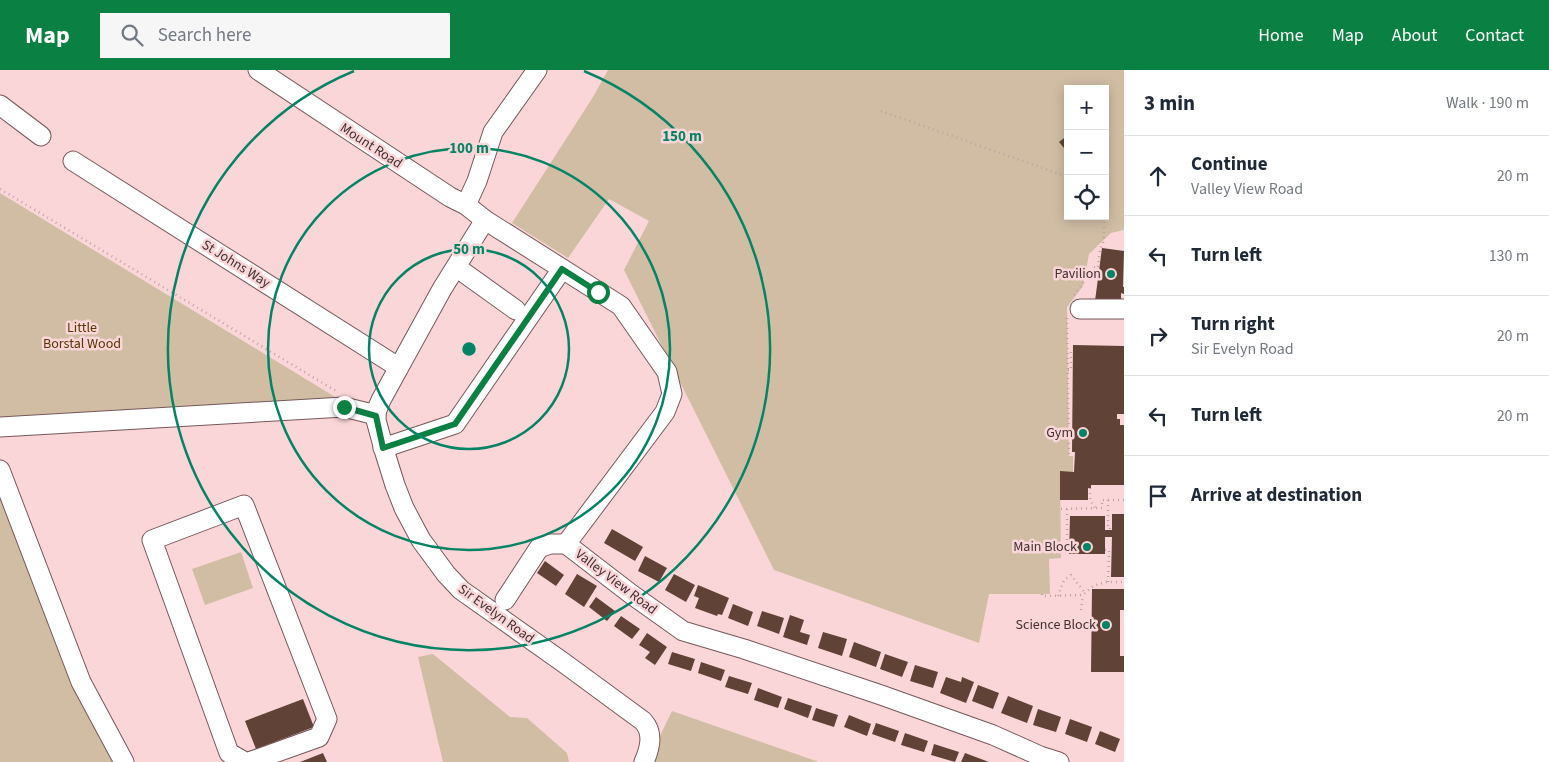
<!DOCTYPE html>
<html lang="en">
<head>
<meta charset="utf-8">
<style>
	:root { --surface:#fff; --page:#f6f6f7; --text:#1f2937; --muted:#747a83; --line:#e0e1e3; --accent:#0b8043 }
	body { margin:0; font-family:"Source Sans 3",sans-serif; background:var(--page); color:var(--text) }
	.controls { position:absolute; right:15px; top:15px; display:grid; overflow:hidden; border-radius:0px; box-shadow:0 2px 12px #0003 }
	.controls button { width:45px; height:45px; display:grid; place-items:center; padding:0; border:0; border-bottom:1px solid var(--line); background:var(--surface); color:var(--text); font:25px sans-serif }
	.stop { position:absolute; width:15px; height:15px; margin:-11px; border:4px solid #0b8043; border-radius:50%; background:#fff }
	.stop.end { background:#0b8043; border-color:#fff; box-shadow:0 1px 5px #0008 }
	.list { margin:0; padding:0; list-style:none }
	h2 { display:flex; justify-content:space-between; align-items:center; height:65px; margin:0; padding:0 20px; font-size:21px }
	h2 small { font-size:16px; font-weight:400; color:var(--muted) }
	.list li { display:grid; grid-template-columns:32px 1fr auto; gap:15px; align-items:center; box-sizing:border-box; height:80px; padding:0 20px; border-top:1px solid var(--line) }
	.list b { display:block; font-size:19px; white-space:nowrap }
	.list p { margin:0; font-size:16px; white-space:nowrap; color:var(--muted) }
	.list em { font-size:16px; font-style:normal; color:var(--muted) }
	.icon { flex:none; width:28px; height:28px; fill:none; stroke:currentColor; stroke-width:2; stroke-linecap:round; stroke-linejoin:round }
	.map { position:relative; flex:none; width:1124px; height:692px; overflow:hidden }
	header { display:flex; align-items:center; gap:30px; box-sizing:border-box; height:70px; padding:0 25px; background:var(--accent); color:#fff }
	header strong { font-size:24px }
	nav { display:flex; gap:28px; margin-inline-start:auto; font-size:18px }
	.search { width:350px; height:45px; background:var(--page); display:flex; align-items:center; gap:12px; box-sizing:border-box; padding:0 18px; border-radius:0px; color:var(--muted); font-size:19px }
	main { display:flex }
	aside { flex:1; background:var(--surface) }
	.map>svg:first-child { display:block }
	.green { fill:#d0bda4; fill-rule:evenodd }
	.building { fill:#604236 }
	.lines { fill:none; stroke-linecap:round; stroke-linejoin:round }
	.minor-casing { stroke:#76575a; stroke-width:21 }
	.path { stroke:#c0a2a5; stroke-width:2.5; stroke-dasharray:1 4; stroke-linecap:butt }
	.minor { stroke:#fff; stroke-width:19 }
	.route { stroke:#0b8043; stroke-width:6 }
	.ring { fill:none; stroke:#048365; stroke-width:2.5 }
	.poi-dot { fill:#048365; stroke:#fbd6d9; stroke-width:2 }
	.labels { text-anchor:middle; dominant-baseline:central; stroke-width:5; stroke-linejoin:round; paint-order:stroke }
	.street-label { font-size:14px; fill:#3f3132; stroke:#fbd6d9 }
	.poi-label { font-size:14px; fill:#3f3132; stroke:#fbd6d9; text-anchor:end }
	.park-label { font-size:14px; fill:#553701; stroke:#fbd6d9 }
	.centre { fill:#048365; stroke:#fbd6d9; stroke-width:2.5 }
	.ring-label { font-size:15px; text-anchor:middle; font-weight:bold; fill:#048365; stroke:#fbd6d9; stroke-width:5; stroke-linejoin:round; paint-order:stroke }
</style>
</head>
<body>
<header>
<strong>Map</strong>
<div class="search"><svg class="icon" aria-label="search" viewBox="0 0 24 24"><circle cx="10" cy="10" r="6"/><path d="M15 15l6 6"/></svg>Search here</div>
<nav><a>Home</a><a>Map</a><a>About</a><a>Contact</a></nav>
</header>
<main>
<div class="map">
<svg width="1124" height="692" viewBox="0 0 1124 692">
	<rect width="100%" height="100%" fill="#fbd6d9"/>
	<!-- green -->
	<g class="green">
		<path d="M608,0H1124V160L1111,163L1089,184L1083,216L1067,237L1069,386H1073V402H1060L1061,488L1049,489L1050,524H989L979,573L774,500L624,200L649,151L609,129L568,188L512,153L593,27ZM1068,19H1105V146H1068Z"/>
		<path d="M0,123L345,333L0,351Z"/>
		<path d="M0,410L119,692H0Z"/>
		<path d="M241,482L253,518L205,535L192,499Z"/>
		<path d="M433,584L510,647L527,648L567,683L569,692H443L418,587Z"/>
		<path d="M672,641L819,692H651L657,672Z"/>
	</g>
	<!-- building -->
	<g class="building">
		<path d="M1068,65V76L1064,78L1059,72Z"/>
		<path d="M1102,178L1124,181L1123,217H1124V224L1121,223V230L1113,229L1112,233L1095,231Z"/>
		<path d="M1073,275L1124,276V344H1117V349H1120V355H1124V415H1091V418H1088V430H1060V401L1074,402L1075,382H1072Z"/>
		<path d="M1112,444H1124V507H1111L1112,467H1105V484H1069L1070,446H1105V460H1112Z"/>
		<path d="M612,459L643,477L635,491L604,473Z"/>
		<path d="M645,486L667,498L659,512L638,501Z"/>
		<path d="M545,491L564,505L556,516L537,503Z"/>
		<path d="M577,504L597,516L584,537L565,524Z"/>
		<path d="M674,504L695,515L686,532L665,520Z"/>
		<path d="M698,515L729,528L722,545L718,544L717,546L695,538L699,528L694,526Z"/>
		<path d="M1092,519H1124V540H1120V586H1124V602H1091Z"/>
		<path d="M596,527L615,541L607,551L589,537Z"/>
		<path d="M733,534L753,542L748,556L728,548Z"/>
		<path d="M762,541L784,548L779,564L757,556Z"/>
		<path d="M790,545L804,550L800,562L810,565L807,575L783,567Z"/>
		<path d="M621,546L640,559L632,569L614,556Z"/>
		<path d="M823,562L847,569L842,586L818,578Z"/>
		<path d="M647,563L667,577L655,595L645,588L650,582L639,575Z"/>
		<path d="M854,572L881,582L876,597L849,587Z"/>
		<path d="M672,582L695,589L691,601L668,594Z"/>
		<path d="M885,584L908,592L902,607L880,599Z"/>
		<path d="M701,592L725,600L721,611L698,603Z"/>
		<path d="M915,595L938,602L933,618L910,611Z"/>
		<path d="M729,606L752,613L748,624L725,617Z"/>
		<path d="M946,607L961,612L962,607L974,612L966,633L940,623Z"/>
		<path d="M978,615L999,623L993,639L972,631Z"/>
		<path d="M758,618L782,627L778,638L754,630Z"/>
		<path d="M1008,626L1033,636L1027,653L1001,643Z"/>
		<path d="M788,628L812,636L808,648L784,639Z"/>
		<path d="M303,629L314,657L256,679L245,651Z"/>
		<path d="M816,638L838,645L834,657L812,650Z"/>
		<path d="M1038,639L1061,647L1056,662L1033,655Z"/>
		<path d="M849,645L871,654L867,666L844,657Z"/>
		<path d="M1070,649L1092,657L1087,672L1065,664Z"/>
		<path d="M876,653L899,661L895,672L872,664Z"/>
		<path d="M1100,661L1120,669L1115,682L1095,674Z"/>
		<path d="M905,663L928,671L924,682L901,675Z"/>
		<path d="M934,674L959,682L955,692L931,685Z"/>
		<path d="M323,683L327,692H300Z"/>
		<path d="M965,683L989,692H961Z"/>
	</g>
	<g class="lines">
		<defs>
			<g id="minor">
				<path d="M258,0L450,127L466,135L485,150L621,236L667,302L672,324L665,342L566,474L631,524L683,561L744,579L881,625L993,665L1040,686L1059,692"/>
				<path d="M0,35L41,66"/>
				<path d="M73,91L398,297"/>
				<path d="M466,135L477,111L493,62L537,0"/>
				<path d="M485,150L442,219L381,330L376,342V350L385,383L395,415L404,438L421,470L446,504L461,520L564,593L643,651C654,663 650,678 644,692"/>
				<path d="M456,197L516,240"/>
				<path d="M1080,239H1124"/>
				<path d="M0,357L344,337L376,345"/>
				<path d="M383,378L455,354L562,199"/>
				<path d="M0,400L81,612L124,692"/>
				<path d="M505,530L539,478L550,474H566"/>
				<path d="M245,692L229,683L152,470L244,435L327,649L319,667L249,692"/>
			</g>
		</defs>
		<!-- minor casing -->
		<use href="#minor" class="minor-casing"/>
		<!-- path -->
		<g class="path">
			<path d="M881,41L1068,107"/>
			<path d="M0,119L336,321"/>
			<path d="M1098,197L1100,179L1103,174L1105,146"/>
			<path d="M1074,225L1092,201L1093,197L1099,198"/>
			<path d="M1067,248L1069,386"/>
			<path d="M1068,300H1071V282H1073"/>
			<path d="M1090,418V430L1095,438"/>
			<path d="M1108,430V456H1110V460"/>
			<path d="M1061,439L1102,438V430H1124"/>
			<path d="M1067,439V474H1069"/>
			<path d="M1105,480H1109L1108,512"/>
			<path d="M1042,524V526L1083,525L1093,516L1106,512H1124"/>
			<path d="M1058,526L1064,510L1071,505L1085,523"/>
			<path d="M1081,540L1083,525"/>
		</g>
		<!-- minor -->
		<use href="#minor" class="minor"/>
	</g>
	<g class="lines">
		<!-- route -->
		<path class="route" d="M344,337L376,346L383,378L455,354L562,199L598,222"/>
	</g>
	<!-- distance rings -->
	<g class="ring">
		<circle cx="469" cy="279" r="100"/>
		<circle cx="469" cy="279" r="201"/>
		<path d="M584 1A301 301 0 1 1 354 1"/>
	</g>
	<!-- markers -->
	<g class="poi-dot">
		<circle cx="1111" cy="204" r="5"/>
		<circle cx="1083" cy="363" r="5"/>
		<circle cx="1087" cy="477" r="5"/>
		<circle cx="1106" cy="555" r="5"/>
	</g>
	<g class="labels">
		<!-- street labels -->
		<g class="street-label">
			<text transform="translate(371 76) rotate(33)">Mount Road</text>
			<text transform="translate(236 194) rotate(32)">St Johns Way</text>
			<text transform="translate(616 512) rotate(37)">Valley View Road</text>
			<text transform="translate(496 544) rotate(36)">Sir Evelyn Road</text>
		</g>
		<!-- poi labels -->
		<g class="poi-label">
			<text x="1101" y="204">Pavilion</text>
			<text x="1073" y="363">Gym</text>
			<text x="1077" y="477">Main Block</text>
			<text x="1096" y="555">Science Block</text>
		</g>
		<!-- park labels -->
		<g class="park-label">
			<text x="82" y="258">Little<tspan x="82" dy="16">Borstal Wood</tspan></text>
		</g>
	</g>
	<circle cx="469" cy="279" r="8" class="centre"/>
	<g class="ring-label">
		<text x="682" y="71">150 m</text>
		<text x="469" y="83">100 m</text>
		<text x="469" y="184">50 m</text>
	</g>
</svg>
<div class="controls">
<button>+</button>
<button>−</button>
<button><svg class="icon" aria-label="locate" viewBox="0 0 24 24"><circle cx="12" cy="12" r="6"/><path d="M12 2v4M12 18v4M2 12h4M18 12h4"/></svg></button>
</div>
<div class="stop" style="left:598px;top:222px"></div>
<div class="stop end" style="left:344px;top:337px"></div>
</div>
<aside>
<h2>3 min<small>Walk · 190 m</small></h2>
<ul class="list">
<li><svg class="icon" aria-label="ahead" viewBox="0 0 24 24"><path d="M12 20V5M6 11l6-6 6 6"/></svg><div><b>Continue</b><p>Valley View Road</p></div><em>20 m</em></li>
<li><svg class="icon" aria-label="left" viewBox="0 0 24 24"><path d="M17 20v-9H6M10 6l-5 5 5 5"/></svg><div><b>Turn left</b></div><em>130 m</em></li>
<li><svg class="icon" aria-label="right" viewBox="0 0 24 24"><path d="M7 20v-9h11M14 6l5 5-5 5"/></svg><div><b>Turn right</b><p>Sir Evelyn Road</p></div><em>20 m</em></li>
<li><svg class="icon" aria-label="left" viewBox="0 0 24 24"><path d="M17 20v-9H6M10 6l-5 5 5 5"/></svg><div><b>Turn left</b></div><em>20 m</em></li>
<li><svg class="icon" aria-label="arrive" viewBox="0 0 24 24"><path d="M6 21V4h12l-3 4 3 4H6"/></svg><div><b>Arrive at destination</b></div></li>
</ul>
</aside>
</main>
</body>
</html>
